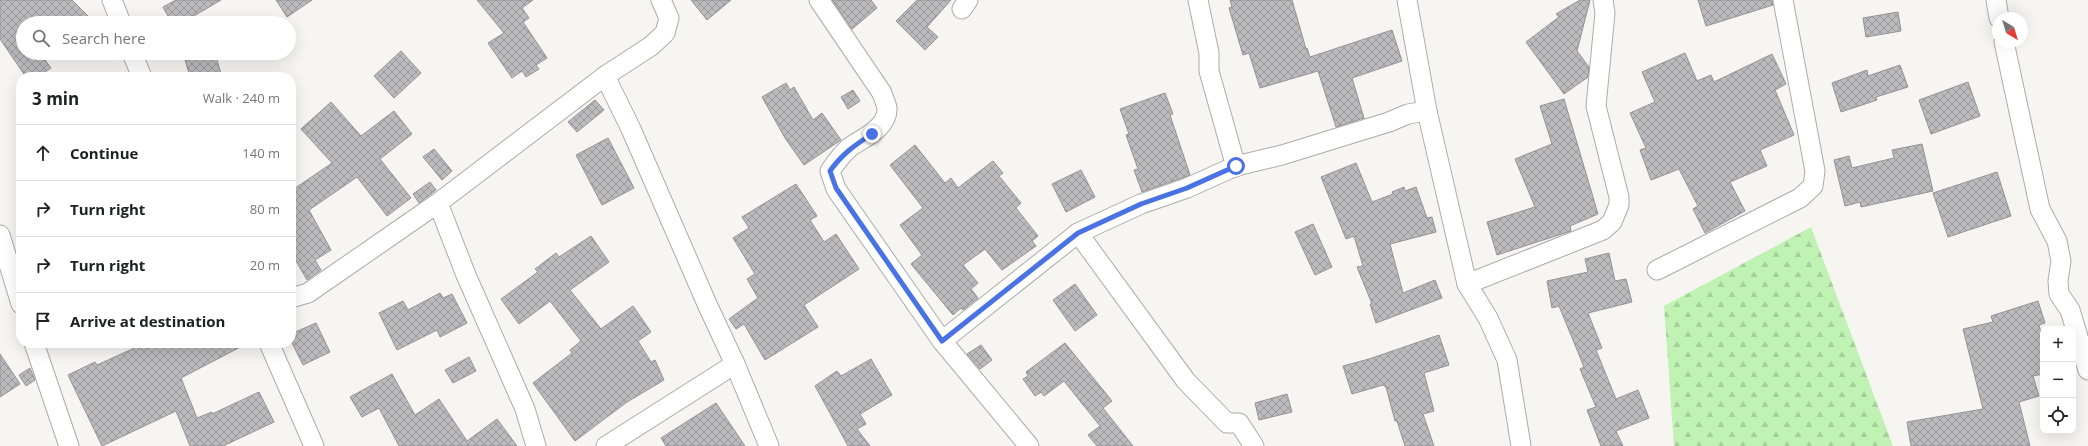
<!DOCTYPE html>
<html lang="en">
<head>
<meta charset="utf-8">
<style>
	:root { --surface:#fff; --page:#f6f6f6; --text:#202124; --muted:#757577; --line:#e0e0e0 }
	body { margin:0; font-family:"Open Sans",sans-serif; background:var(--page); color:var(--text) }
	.controls { position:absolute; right:12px; bottom:12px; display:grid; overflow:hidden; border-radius:8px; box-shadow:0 4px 16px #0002 }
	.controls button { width:36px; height:36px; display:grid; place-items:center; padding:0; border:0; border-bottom:1px solid var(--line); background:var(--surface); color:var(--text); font:20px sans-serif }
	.compass { position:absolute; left:1992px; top:12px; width:36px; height:36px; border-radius:50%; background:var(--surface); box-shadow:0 4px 16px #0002; rotate:142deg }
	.stop { position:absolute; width:12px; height:12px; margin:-9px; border:3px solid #4973e5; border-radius:50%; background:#fff }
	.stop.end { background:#4973e5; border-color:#fff; box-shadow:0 1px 4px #0008 }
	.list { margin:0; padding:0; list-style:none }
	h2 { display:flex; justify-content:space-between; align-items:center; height:52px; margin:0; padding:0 16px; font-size:17px }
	h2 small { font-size:13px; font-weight:400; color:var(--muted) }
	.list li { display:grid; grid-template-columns:26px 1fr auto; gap:12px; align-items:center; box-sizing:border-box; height:56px; padding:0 16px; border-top:1px solid var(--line) }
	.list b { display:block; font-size:15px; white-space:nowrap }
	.list em { font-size:13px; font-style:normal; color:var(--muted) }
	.icon { flex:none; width:22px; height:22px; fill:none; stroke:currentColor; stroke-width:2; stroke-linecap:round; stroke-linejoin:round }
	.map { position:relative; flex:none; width:2088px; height:446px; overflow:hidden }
	.search { position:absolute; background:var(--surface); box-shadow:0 4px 16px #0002; left:16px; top:16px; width:280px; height:44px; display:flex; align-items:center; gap:10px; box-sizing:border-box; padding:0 14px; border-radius:22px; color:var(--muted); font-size:15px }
	.panel { position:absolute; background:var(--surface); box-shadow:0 4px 16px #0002; left:16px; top:72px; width:280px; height:276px; border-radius:16px }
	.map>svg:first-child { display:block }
	.forest { fill:url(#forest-firs) }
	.building { fill:url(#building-cross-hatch); stroke:#939296 }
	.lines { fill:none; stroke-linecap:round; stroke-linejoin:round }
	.street-casing { stroke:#acaba7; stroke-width:21 }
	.street { stroke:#fff; stroke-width:19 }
	.route { stroke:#4973e5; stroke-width:5 }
</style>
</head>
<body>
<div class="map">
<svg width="2088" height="446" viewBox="0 0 2088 446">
	<defs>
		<pattern id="forest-firs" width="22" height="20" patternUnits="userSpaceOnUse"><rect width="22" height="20" fill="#c0f2b3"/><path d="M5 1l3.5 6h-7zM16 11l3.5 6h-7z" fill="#a6d09b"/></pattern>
		<pattern id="building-cross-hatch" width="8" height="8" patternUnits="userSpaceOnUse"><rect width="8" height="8" fill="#bbbabd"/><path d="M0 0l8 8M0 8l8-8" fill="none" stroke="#99989b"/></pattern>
	</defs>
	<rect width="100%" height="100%" fill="#f7f5f2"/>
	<!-- forest -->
	<path class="forest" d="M1811,227L1893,446H1674L1664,306Z"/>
	<!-- building -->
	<g class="building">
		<path d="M0,0H72L95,23H23V53H40L51,68L37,77H26L0,39Z"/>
		<path d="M176,0H221L182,23H172L163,7Z"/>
		<path d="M276,0H312L287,17Z"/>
		<path d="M477,0H533L522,8L529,18L523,22L547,58L536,65L539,69L526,77L522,71L512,78L488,43L504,33Z"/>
		<path d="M691,0H731L707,20Z"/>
		<path d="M832,0H871L877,8L852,29Z"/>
		<path d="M917,0H951L927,27L938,37L925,50L896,21Z"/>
		<path d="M1230,0H1292L1306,49L1307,48L1310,57L1392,30L1402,61L1352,78L1364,118L1336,127L1318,71L1260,88L1249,53L1243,55L1229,8L1232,7Z"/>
		<path d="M1580,0H1590L1577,51L1589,67L1588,77L1564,94L1526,42L1559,17L1556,14Z"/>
		<path d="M1698,0H1772L1773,5L1706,26Z"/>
		<path d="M1898,12L1901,31L1866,37L1863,18Z"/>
		<path d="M401,51L421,73L394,98L374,76Z"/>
		<path d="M183,53H215L222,77H190Z"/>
		<path d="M1685,53L1697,81L1711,75L1714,82L1772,54L1786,84L1775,90L1794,135L1760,150L1767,166L1730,182L1745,211L1705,233L1693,209L1698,206L1679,169L1651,180L1640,150L1646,148L1630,113L1655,102L1642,72Z"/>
		<path d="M1900,65L1908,87L1876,97L1877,100L1841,112L1832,83L1867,70L1868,76Z"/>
		<path d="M1968,82L1980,116L1931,134L1919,100Z"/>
		<path d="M786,83L790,90L794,87L813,120L822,113L841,140L804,165L785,138L762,97Z"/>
		<path d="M853,90L860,101L848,109L841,97Z"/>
		<path d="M1165,93L1173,114L1170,115L1190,175L1142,192L1134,170L1138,169L1126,135L1129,134L1120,109Z"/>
		<path d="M1564,99L1598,214L1570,226L1571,231L1497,255L1487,222L1535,207L1515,159L1552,144L1540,106Z"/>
		<path d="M595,100L604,110L577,132L568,122Z"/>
		<path d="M331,102L361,136L394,111L412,134L380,159L411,198L387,216L357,177L309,210L331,250L315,260L321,270L307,280L291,252V191L332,163L301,129Z"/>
		<path d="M608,138L634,188L602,205L576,155Z"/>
		<path d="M1922,144L1933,191L1861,207L1860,202L1845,206L1834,160L1849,156L1852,168L1894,158L1892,150Z"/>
		<path d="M915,145L945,183L951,178L958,188L993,161L1003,173L999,176L1021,203L1016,208L1038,236L1032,241L1036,246L1002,270L985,249L963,265L978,283L971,289L978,298L963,310L961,308L953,315L911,264L922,255L900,225L923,208L890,165Z"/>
		<path d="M434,149L452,171L442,180L423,157Z"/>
		<path d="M1356,163L1372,202L1393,194L1392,192L1404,187L1405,191L1416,187L1427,218L1432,217L1436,232L1390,244L1403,293L1435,280L1442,298L1376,323L1370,304H1372L1357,267L1363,266L1354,236L1346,239L1321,177Z"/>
		<path d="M1081,170L1095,197L1066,212L1052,184Z"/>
		<path d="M1997,172L2011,216L1948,237L1933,193Z"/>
		<path d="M430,182L436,190L419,203L413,194Z"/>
		<path d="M796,184L817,216L810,220L824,242L836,234L859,269L804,305L818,327L765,360L744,324L736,329L729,319L758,298L747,279L755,274L733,238L749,228L742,217Z"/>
		<path d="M1313,224L1332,267L1315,275L1295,232Z"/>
		<path d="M591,236L609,262L570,290L601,329L633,306L651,332L638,341L651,362L655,360L664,380L627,402L575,441L533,383L572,353L570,350L581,341L550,301L519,324L501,299L538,272L535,269L556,253L559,257Z"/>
		<path d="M1609,253L1615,281L1626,279L1632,302L1588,313L1602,348L1596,350L1616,399L1638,390L1649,418L1616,431L1623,446H1601L1587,410L1596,407L1580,369L1584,367L1559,306L1552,308L1547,281L1588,272L1585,259Z"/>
		<path d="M1075,284L1097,315L1075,331L1053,300Z"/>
		<path d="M440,293L443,298L452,294L467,323L440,337L437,330L397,350L379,313L403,301L408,310Z"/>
		<path d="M2038,301L2045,323L2039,325L2043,340V374L2033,376L2039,396L2019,402L2030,446H1911L1907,422L1983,409L1963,329L1993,322L1991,316Z"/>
		<path d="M316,323L330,352L303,365L291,341V334Z"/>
		<path d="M1439,335L1449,365L1424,373L1434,411L1423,414L1434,446H1405L1397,421H1395L1386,387L1383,385L1352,394L1343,366L1369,359Z"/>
		<path d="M157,343H248L181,378L197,418L212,412V414L259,392L274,422L223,446H190L176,411L102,446L68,375L95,362L97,365L141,345L143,350Z"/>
		<path d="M1065,343L1112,401L1103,408L1133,446H1097L1088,435L1100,426L1064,381L1044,396L1041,392L1035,396L1023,379L1028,376L1026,372Z"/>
		<path d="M981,345L992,360L980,369L967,354Z"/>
		<path d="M0,354L20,384L0,397Z"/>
		<path d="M469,357L476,371L453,383L445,370Z"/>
		<path d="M871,359L892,395L860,414L866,424L857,429L870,446H848L815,386L837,371L841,376Z"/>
		<path d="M30,368L35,380L26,386L19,375Z"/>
		<path d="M392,374L415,415L439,399L467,441L497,419L517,446H399L379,408L362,417L350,397Z"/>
		<path d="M1287,394L1292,412L1259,420L1255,403Z"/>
		<path d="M716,403L745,446H666L661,438Z"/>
	</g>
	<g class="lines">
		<defs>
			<g id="street">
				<path d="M112,0L121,23"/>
				<path d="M819,0L882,93C883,97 886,103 887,108C888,128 863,138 850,147C842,154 836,162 830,171L836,189L942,341L1029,446"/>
				<path d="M1198,0L1209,53V71L1236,167"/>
				<path d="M1407,0L1427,111L1467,284L1488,318L1507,360L1521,446"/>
				<path d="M1996,0L1999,18"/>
				<path d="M962,9L968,0"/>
				<path d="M2004,42L2040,209L2057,241L2061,261L2058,281L2059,294L2070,310L2088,370"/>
				<path d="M132,53L142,77"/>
				<path d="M605,76L631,129L707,304L735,364L769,446"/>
				<path d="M438,203L466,275L525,409L536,446"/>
				<path d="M1078,233L1186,381L1227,423H1239L1254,446"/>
				<path d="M0,235L21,304"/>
				<path d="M1657,270L1800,198L1813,186L1815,171L1783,0"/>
				<path d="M1467,284L1603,230L1612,222L1619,205V197L1596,106L1605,13L1603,0"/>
				<path d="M291,298L308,293L438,203L605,76L651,46L665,33L669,18L661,0"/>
				<path d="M942,341L1078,233L1141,204L1187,188L1236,166L1282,155L1389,122L1408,114L1427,111"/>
				<path d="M34,343L69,446"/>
				<path d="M269,343L314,446"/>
				<path d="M606,446L735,364"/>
			</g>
		</defs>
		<!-- street casing -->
		<use href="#street" class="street-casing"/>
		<!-- street -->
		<use href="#street" class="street"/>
	</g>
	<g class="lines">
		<!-- route -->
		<path class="route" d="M872,134C855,145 842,154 830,171L836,188L942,341L1078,233L1141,204L1187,188L1236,166"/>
	</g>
</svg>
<div class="controls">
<button>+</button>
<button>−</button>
<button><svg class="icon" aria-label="locate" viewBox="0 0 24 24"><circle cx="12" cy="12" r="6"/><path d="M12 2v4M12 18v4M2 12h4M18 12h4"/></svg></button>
</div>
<svg class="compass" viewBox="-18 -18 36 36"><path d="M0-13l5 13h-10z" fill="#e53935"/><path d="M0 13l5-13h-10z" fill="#757577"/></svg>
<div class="stop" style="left:1236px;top:166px"></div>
<div class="stop end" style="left:872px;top:134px"></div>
<div class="search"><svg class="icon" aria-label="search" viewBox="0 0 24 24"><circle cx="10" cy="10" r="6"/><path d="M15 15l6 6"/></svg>Search here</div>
<section class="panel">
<h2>3 min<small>Walk · 240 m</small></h2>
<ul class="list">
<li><svg class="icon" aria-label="ahead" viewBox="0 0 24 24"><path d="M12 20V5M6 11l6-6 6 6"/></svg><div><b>Continue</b></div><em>140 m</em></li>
<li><svg class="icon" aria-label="right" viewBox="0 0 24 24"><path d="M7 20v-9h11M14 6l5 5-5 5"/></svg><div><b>Turn right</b></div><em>80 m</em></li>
<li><svg class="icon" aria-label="right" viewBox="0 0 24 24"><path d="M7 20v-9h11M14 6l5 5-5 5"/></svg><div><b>Turn right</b></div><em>20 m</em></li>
<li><svg class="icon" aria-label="arrive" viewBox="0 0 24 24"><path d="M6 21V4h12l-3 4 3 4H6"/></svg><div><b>Arrive at destination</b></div></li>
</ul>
</section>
</div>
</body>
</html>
